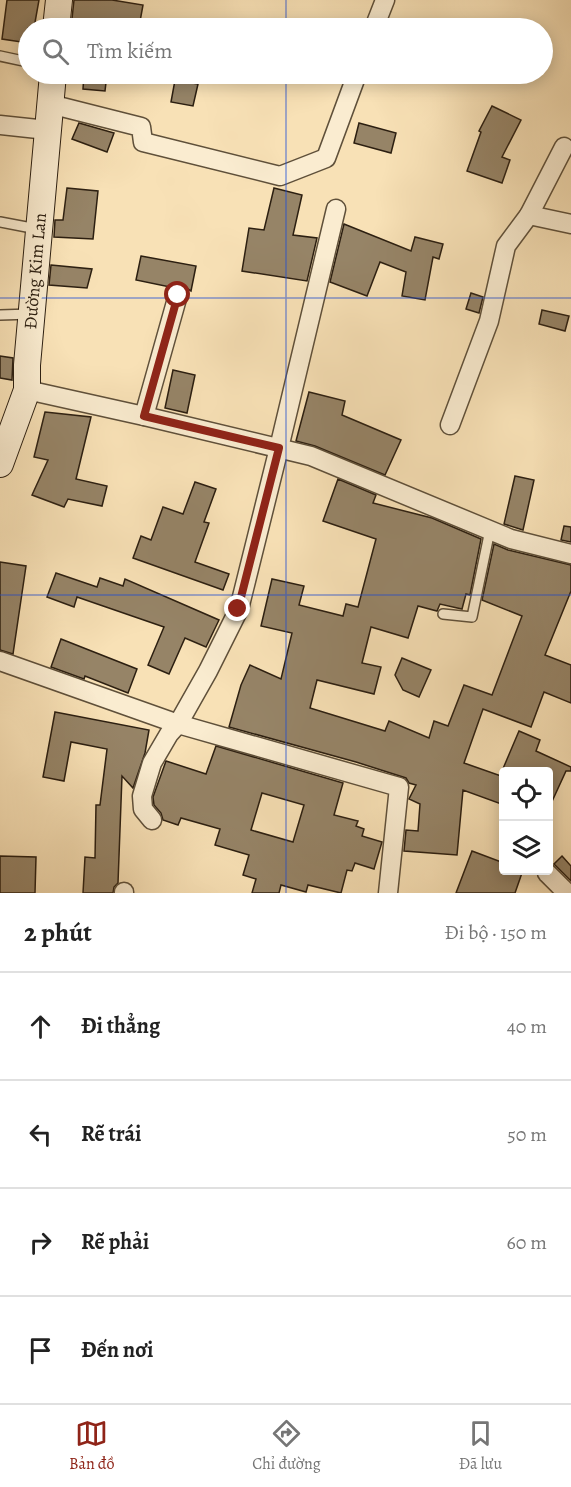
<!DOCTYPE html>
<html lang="vi">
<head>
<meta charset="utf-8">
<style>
	:root { --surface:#fff; --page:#f2f2f2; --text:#222; --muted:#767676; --line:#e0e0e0; --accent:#8f2418 }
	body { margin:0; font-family:Alegreya,serif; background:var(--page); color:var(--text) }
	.controls { position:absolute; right:18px; bottom:18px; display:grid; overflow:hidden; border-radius:6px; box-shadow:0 3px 15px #0003 }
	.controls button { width:54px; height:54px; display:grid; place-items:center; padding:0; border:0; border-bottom:2px solid var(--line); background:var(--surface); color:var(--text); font:30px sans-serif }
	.stop { position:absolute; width:18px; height:18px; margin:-14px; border:4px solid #8f2418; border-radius:50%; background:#fff }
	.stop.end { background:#8f2418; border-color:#fff; box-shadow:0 2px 6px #0008 }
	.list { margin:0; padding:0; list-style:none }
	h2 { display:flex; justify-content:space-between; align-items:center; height:78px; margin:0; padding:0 24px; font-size:26px }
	h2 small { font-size:20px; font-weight:400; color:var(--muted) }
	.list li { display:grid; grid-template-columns:39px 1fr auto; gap:18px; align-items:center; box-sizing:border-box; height:108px; padding:0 24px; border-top:2px solid var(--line) }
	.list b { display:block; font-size:22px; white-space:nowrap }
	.list em { font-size:20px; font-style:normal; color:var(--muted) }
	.icon { flex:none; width:33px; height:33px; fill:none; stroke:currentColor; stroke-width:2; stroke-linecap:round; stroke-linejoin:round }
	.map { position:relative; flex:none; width:571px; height:893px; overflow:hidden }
	.search { position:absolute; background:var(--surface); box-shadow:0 3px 15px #0003; left:18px; right:18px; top:18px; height:66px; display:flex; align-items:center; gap:15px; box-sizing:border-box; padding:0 21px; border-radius:33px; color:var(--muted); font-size:22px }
	.sheet { height:510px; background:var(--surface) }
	nav { display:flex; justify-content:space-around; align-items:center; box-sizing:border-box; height:84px; border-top:2px solid var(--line); background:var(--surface); font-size:16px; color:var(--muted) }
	nav a { display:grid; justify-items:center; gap:3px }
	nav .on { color:var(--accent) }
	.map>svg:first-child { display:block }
	.building { fill:#968467; stroke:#2c1f11; stroke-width:1.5; fill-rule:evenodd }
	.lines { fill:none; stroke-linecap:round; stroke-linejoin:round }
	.lane-casing { stroke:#5f503a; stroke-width:12 }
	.street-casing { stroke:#5f503a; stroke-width:21 }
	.secondary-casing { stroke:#2c1f11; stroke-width:28 }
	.lane { stroke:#faecd0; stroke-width:9 }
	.street { stroke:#faecd0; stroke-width:18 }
	.secondary { stroke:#faecd0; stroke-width:26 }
	.route { stroke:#8f2418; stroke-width:8 }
	.grid { fill:none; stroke:#1d4ed8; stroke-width:1.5; stroke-opacity:0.55 }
	.labels { text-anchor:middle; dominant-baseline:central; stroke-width:6; stroke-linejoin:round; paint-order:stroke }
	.street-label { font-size:18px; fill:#2c1f11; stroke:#faecd0 }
</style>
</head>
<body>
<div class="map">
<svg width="571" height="893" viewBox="0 0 571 893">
	<rect width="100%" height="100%" fill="#f8e1b6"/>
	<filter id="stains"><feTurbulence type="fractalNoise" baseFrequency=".00333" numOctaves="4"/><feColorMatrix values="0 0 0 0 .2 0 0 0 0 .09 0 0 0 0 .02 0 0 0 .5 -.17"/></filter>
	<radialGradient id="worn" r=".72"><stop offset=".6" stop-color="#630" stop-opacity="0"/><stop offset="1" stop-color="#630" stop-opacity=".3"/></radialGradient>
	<!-- building -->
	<g class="building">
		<path d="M7,0H39L34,28H28V43L2,39Z"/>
		<path d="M74,0H112L143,5L139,27L103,20L102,28H71Z"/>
		<path d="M84,74H107L105,91L83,89Z"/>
		<path d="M175,80L198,84L193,106L171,102Z"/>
		<path d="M492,106L521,120L502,157L510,160L502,183L467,171L481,132L479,131Z"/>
		<path d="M79,123L114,133L107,152L72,139Z"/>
		<path d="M359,123L396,133L391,153L354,143Z"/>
		<path d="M67,188L98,191L93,239L54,237L55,220H63Z"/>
		<path d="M274,188L302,195L293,235L317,238L307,281L242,271L249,228L264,230Z"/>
		<path d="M344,224L411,251L415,237L443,244L439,259L433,257L425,300L402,296L406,272L380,262L367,296L330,282Z"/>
		<path d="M141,256L196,266L191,291L180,284L170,287L136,280Z"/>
		<path d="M51,265L92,269L87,288L49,285Z"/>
		<path d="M471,293L483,297L479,313L466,309Z"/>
		<path d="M542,310L569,316L565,331L539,324Z"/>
		<path d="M0,356L13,358L12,380L0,378Z"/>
		<path d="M173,370L195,375L187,413L165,408Z"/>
		<path d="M309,392L345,401L342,415L401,440L385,475L315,446L296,441Z"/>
		<path d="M45,412L91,417L76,479L107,486L102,506L68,499L64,507L32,495L48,460L34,457Z"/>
		<path d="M515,476L534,480L523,530L504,524Z"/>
		<path d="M338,479L376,495L373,503L432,518L481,539L470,595L466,594L462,609L440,604L437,611L418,606L408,638L371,627L362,663L381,667L374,694L317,680L310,708L385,731L389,721L429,738L434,721L448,726L464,685L492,695L522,616L482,600L494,544L508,550L571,565V591L545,655L571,665V703L544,692L531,727L483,709L464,763L504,777V805L463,790L457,855L404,851L406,830L418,831L420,804L409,799L416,785L409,783L406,778L356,762L229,727L241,685L250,665L281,679L292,633L261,626L272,579L304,586L299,605L343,616L346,604L358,607L376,539L323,521Z"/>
		<path d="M195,482L216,489L204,522L209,523L195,562L229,574L223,590L133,558L141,536L151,540L163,507L183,514Z"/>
		<path d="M564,526L571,527V542L561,540Z"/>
		<path d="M0,562L26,566L13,654L0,650Z"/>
		<path d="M56,573L97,587L100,578L123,586L125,579L219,620L206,647L185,638L169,674L148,665L164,627L77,597L74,607L47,597Z"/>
		<path d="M61,639L137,669L128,693L85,676L84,679L51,667Z"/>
		<path d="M402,658L431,670L419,697L403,690L395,675Z"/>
		<path d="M55,712L149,730L145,753L133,788L122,776L118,883L114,887L113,893H83L85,857L95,858L96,805H100L107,749L71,742L64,781L43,777Z"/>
		<path d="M519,731L540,740L536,751L571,767V771H566L549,808V771H502Z"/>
		<path d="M216,746L343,783L334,815L358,821L356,826L364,829L362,836L382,842L374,869L355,863L352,871L347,870L341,893L308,885L306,892L281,885L279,893H252L256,879L243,875L249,855L215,845L220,829L181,818L178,825L163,820L161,813L154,805L153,797L166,761L206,774ZM262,793L304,805L293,842L251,830Z"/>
		<path d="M472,851L504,863V870H523L515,893H456Z"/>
		<path d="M0,856L36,857L35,893H0Z"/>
		<path d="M562,856L571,866V881L554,864Z"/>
	</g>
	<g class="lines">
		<defs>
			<g id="lane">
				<path d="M0,56L28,62"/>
				<path d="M191,74L200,77"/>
				<path d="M0,222L37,229"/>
				<path d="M0,315L31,314"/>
				<path d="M443,614L472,617L490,530"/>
			</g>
			<g id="street">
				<path d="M374,28L385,0"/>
				<path d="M50,104L141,127L143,142L280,176L326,158L357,74"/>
				<path d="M0,125L47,130"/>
				<path d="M529,215L571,224"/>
				<path d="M27,390L144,416L311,456L511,539L571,554"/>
				<path d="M144,416L178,295"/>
				<path d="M450,425L489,321L506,246L529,215L564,147"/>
				<path d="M0,661L178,724L399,787L388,893"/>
				<path d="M152,820L143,809L142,796L152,763L169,734L178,724L208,671L239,609L279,448L336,209"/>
				<path d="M547,873L567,893"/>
				<path d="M124,893V892"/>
			</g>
			<g id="secondary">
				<path d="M56,28L59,0"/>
				<path d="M0,464L27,390V365L53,74"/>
			</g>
		</defs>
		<!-- lane casing -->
		<use href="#lane" class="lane-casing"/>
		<!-- street casing -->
		<use href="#street" class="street-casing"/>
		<!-- secondary casing -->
		<use href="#secondary" class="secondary-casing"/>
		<!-- lane -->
		<use href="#lane" class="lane"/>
		<!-- street -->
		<use href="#street" class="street"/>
		<!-- secondary -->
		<use href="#secondary" class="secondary"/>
	</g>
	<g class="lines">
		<!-- route -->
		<path class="route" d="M178,295L144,416L279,448L238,609"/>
	</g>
	<!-- grid -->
	<path class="grid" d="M286,0V28M286,74V893M0,298H571M0,595H571"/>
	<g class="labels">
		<!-- street labels -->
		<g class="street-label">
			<text transform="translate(35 271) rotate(-85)">Đường Kim Lan</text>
		</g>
	</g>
	<rect width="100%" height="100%" filter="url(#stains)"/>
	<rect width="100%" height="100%" fill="url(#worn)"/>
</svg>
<div class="controls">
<button><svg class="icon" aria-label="locate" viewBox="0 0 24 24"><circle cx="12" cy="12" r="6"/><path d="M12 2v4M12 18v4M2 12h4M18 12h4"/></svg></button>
<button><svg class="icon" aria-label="layers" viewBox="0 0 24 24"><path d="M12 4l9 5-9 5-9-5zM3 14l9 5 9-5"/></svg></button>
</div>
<div class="stop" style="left:178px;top:295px"></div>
<div class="stop end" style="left:238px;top:609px"></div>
<div class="search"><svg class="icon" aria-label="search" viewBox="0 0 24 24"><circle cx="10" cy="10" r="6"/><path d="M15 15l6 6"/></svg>Tìm kiếm</div>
</div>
<section class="sheet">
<h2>2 phút<small>Đi bộ · 150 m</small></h2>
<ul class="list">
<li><svg class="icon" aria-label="ahead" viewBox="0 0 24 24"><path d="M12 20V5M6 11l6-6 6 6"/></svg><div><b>Đi thẳng</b></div><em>40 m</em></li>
<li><svg class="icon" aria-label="left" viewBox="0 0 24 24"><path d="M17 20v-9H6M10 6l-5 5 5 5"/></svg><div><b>Rẽ trái</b></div><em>50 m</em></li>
<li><svg class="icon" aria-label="right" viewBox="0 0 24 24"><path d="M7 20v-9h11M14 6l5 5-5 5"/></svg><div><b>Rẽ phải</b></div><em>60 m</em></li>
<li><svg class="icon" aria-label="arrive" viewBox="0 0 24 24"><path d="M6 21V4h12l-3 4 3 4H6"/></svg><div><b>Đến nơi</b></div></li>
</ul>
</section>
<nav>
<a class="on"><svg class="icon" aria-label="map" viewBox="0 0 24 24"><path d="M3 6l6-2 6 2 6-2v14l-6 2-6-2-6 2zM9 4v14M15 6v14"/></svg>Bản đồ</a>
<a><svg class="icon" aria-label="directions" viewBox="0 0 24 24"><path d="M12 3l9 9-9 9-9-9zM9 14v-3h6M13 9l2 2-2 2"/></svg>Chỉ đường</a>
<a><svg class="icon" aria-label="saved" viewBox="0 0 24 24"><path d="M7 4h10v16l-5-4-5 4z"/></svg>Đã lưu</a>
</nav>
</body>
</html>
